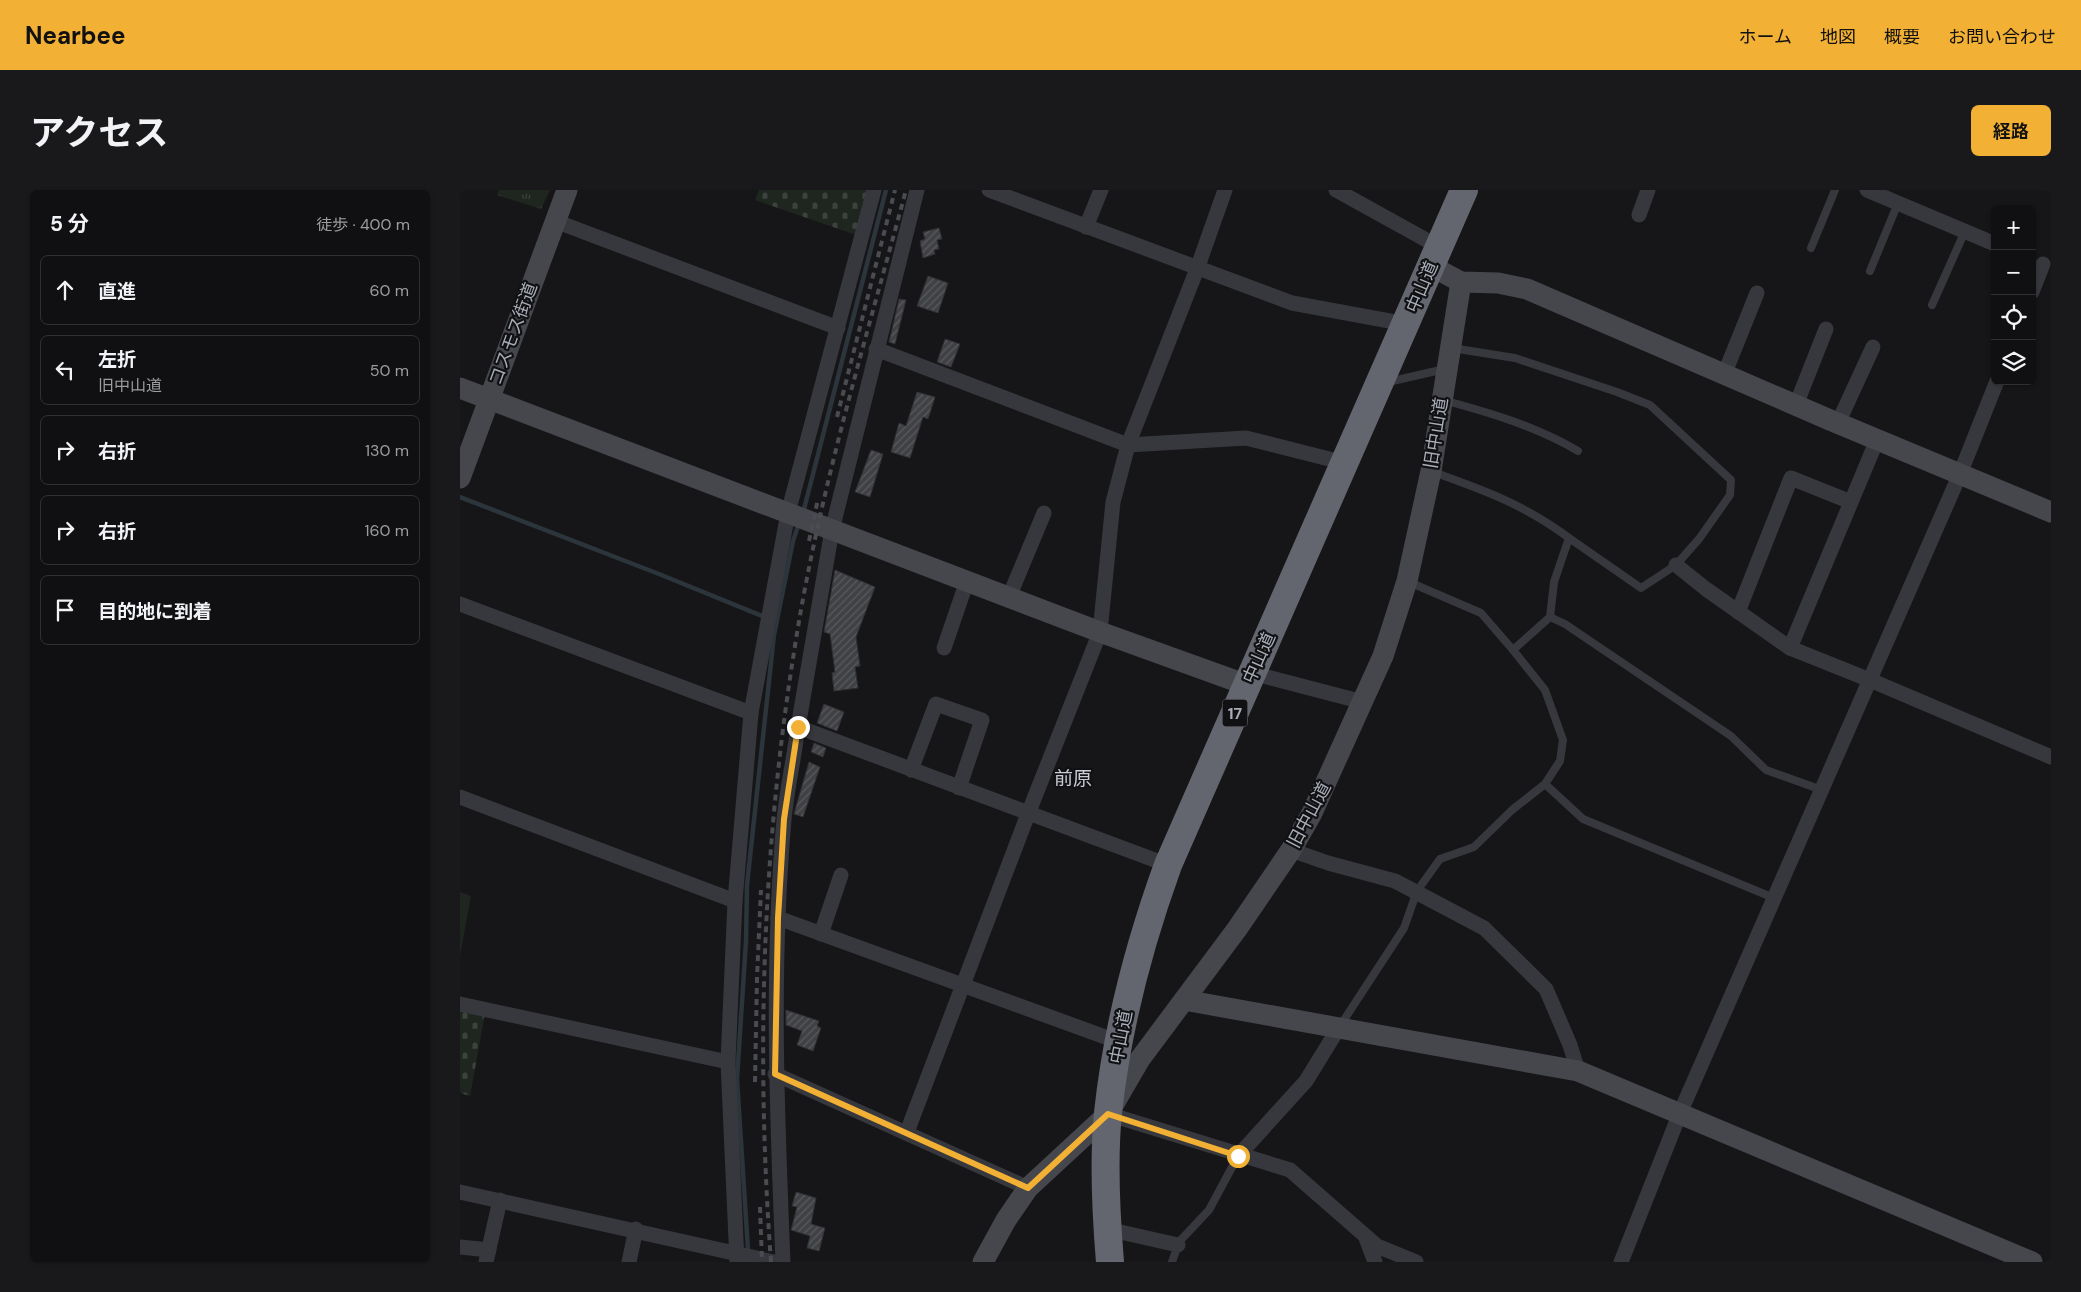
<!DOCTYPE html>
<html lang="ja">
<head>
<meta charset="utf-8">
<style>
	:root { --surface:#101012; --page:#19191b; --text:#f1f3f6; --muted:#9c9d9f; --line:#303032; --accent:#f2b134 }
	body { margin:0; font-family:"DM Sans","Noto Sans JP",sans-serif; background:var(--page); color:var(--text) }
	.controls { position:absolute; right:15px; top:15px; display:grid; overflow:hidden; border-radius:8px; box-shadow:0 1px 4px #0004 }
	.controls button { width:45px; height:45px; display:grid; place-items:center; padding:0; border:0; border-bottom:1px solid var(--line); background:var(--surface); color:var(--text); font:25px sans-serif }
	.stop { position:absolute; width:15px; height:15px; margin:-11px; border:4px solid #f2b134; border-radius:50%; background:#fff }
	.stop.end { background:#f2b134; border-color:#fff; box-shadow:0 1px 5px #0008 }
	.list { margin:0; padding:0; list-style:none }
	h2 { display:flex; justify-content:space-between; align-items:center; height:65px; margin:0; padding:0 20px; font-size:21px }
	h2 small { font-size:16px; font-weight:400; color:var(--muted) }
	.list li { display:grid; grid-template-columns:32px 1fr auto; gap:15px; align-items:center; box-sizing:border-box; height:70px; margin:0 10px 10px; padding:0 10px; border:1px solid var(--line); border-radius:8px }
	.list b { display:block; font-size:19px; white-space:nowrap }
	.list p { margin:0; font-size:16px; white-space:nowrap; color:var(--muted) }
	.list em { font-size:16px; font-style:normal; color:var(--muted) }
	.icon { flex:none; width:28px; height:28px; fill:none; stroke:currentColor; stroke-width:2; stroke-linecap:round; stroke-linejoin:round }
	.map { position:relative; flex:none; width:1591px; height:1072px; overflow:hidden; border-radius:8px }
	header { display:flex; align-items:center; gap:30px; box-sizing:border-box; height:70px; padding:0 25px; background:var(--accent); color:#111 }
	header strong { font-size:24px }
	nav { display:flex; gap:28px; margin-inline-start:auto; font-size:18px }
	.intro { display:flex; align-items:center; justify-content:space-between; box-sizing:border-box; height:120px; padding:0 30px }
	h1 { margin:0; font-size:35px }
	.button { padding:12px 22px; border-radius:8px; background:var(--accent); color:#111; font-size:18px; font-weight:700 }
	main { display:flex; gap:30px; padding:0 30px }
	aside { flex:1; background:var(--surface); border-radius:8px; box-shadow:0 1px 4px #0004 }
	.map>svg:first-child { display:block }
	.grass { fill:url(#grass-tufts) }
	.cemetery { fill:url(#cemetery-stones) }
	.garden { fill:#1e261f }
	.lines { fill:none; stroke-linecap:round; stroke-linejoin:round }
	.stream { stroke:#2c353c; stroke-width:4.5 }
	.building { fill:url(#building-hatch); stroke:#303034 }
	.lane { stroke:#37383d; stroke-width:8 }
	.street { stroke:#37383d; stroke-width:15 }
	.secondary { stroke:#45474d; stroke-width:21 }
	.highway { stroke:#63666e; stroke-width:28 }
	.rail { stroke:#4a4c52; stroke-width:4; stroke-dasharray:6 5; stroke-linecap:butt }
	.route { stroke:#f2b134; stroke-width:6 }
	.labels { text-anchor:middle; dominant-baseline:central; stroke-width:4.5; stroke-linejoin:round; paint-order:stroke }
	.shield { fill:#111113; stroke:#7b7e86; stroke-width:1 }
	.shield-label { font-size:16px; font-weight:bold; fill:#a8adb8 }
	.street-label { font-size:18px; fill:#a8adb8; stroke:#111113 }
	.neighbourhood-label { font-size:19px; fill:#c9ccd4; stroke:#111113 }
</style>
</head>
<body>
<header>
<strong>Nearbee</strong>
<nav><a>ホーム</a><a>地図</a><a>概要</a><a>お問い合わせ</a></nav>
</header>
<div class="intro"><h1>アクセス</h1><a class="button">経路</a></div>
<main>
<aside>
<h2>5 分<small>徒歩 · 400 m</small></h2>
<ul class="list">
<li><svg class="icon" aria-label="ahead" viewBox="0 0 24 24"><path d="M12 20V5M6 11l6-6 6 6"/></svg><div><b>直進</b></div><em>60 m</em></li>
<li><svg class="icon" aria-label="left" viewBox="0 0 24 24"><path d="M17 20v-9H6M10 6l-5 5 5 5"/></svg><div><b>左折</b><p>旧中山道</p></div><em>50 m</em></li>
<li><svg class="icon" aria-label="right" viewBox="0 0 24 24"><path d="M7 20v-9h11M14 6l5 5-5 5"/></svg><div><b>右折</b></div><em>130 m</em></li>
<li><svg class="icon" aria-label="right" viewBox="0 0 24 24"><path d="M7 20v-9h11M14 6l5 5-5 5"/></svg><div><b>右折</b></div><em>160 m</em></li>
<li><svg class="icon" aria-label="arrive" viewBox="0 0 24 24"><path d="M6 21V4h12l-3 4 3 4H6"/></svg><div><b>目的地に到着</b></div></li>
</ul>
</aside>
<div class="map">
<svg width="1591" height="1072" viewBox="0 0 1591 1072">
	<defs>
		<pattern id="grass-tufts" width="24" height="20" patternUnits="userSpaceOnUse" patternTransform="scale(1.25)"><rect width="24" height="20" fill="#1e261f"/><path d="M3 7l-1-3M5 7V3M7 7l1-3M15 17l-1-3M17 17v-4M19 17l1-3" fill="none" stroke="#3c433d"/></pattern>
		<pattern id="cemetery-stones" width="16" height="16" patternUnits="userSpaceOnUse" patternTransform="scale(1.25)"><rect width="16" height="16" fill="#1e261f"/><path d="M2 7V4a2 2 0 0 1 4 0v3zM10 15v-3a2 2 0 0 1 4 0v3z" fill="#3c433d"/></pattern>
		<pattern id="building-hatch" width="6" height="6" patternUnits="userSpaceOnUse" patternTransform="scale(1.25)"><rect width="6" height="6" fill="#404145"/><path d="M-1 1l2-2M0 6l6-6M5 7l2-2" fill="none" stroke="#595a5e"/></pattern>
	</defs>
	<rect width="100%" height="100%" fill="#161618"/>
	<!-- grass -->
	<path class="grass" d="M39,0H90L81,19L37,5Z"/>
	<!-- cemetery -->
	<g class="cemetery">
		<path d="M299,0H414L402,47L295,10Z"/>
		<path d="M0,817L25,823L10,906L0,903Z"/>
	</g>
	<!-- garden -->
	<path class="garden" d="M0,702L11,706L0,766Z"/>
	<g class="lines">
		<!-- stream -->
		<g class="stream">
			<path d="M0,307L199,384L307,428"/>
			<path d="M343,323L426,0"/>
			<path d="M288,1060L277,889L286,751L287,695L314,445L333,351L339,333"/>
		</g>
	</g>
	<!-- building -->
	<g class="building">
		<path d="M479,38L482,49L477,50L479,59L474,60L475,64L463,68L460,51L465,49L463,42Z"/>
		<path d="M468,86L488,93L478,123L457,116Z"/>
		<path d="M439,109L446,110L435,154L429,152Z"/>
		<path d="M485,149L500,154L491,177L477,172Z"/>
		<path d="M457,202L475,207L468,229L463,227L450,268L431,262L439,233L446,236Z"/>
		<path d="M411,260L423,264L410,307L395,302Z"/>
		<path d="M375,380L415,397L396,447L400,476L395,477L398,498L374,501L372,483L375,482L370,444L364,442Z"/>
		<path d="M364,514L384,522L377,541L357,533Z"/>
		<path d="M354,553L366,558L363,567L351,562Z"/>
		<path d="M349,572L360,577L343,627L334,624L335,620Z"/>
		<path d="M326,820L359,831L357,836L361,838L353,861L337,855L342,841L326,835Z"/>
		<path d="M336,1002L356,1008L351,1034L365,1038L359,1061L347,1058L350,1046L331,1040L337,1017L332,1016Z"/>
	</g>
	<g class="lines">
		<!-- lane -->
		<g class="lane">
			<path d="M1351,58L1375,0"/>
			<path d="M1410,81L1438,13"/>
			<path d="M1472,115L1505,41"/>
			<path d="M992,158L1055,168L1157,202L1190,215L1271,290L1270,305L1239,349L1216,375L1181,398L1109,348L1094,392L1090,427"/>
			<path d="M928,192L985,179"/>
			<path d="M983,210C1031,223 1075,236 1118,261"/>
			<path d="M973,282C1024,300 1065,315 1109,348"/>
			<path d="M949,392L1021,423L1053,460L1090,427L1105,434L1271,546L1306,580L1362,600"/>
			<path d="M1085,594L1123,629L1314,708"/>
			<path d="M880,836L944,738L957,701L980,669L1014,657L1052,620L1085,594L1100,571L1103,550L1085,500L1053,460"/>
			<path d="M712,1072L719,1052L749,1020L778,966"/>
		</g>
		<!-- street -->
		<g class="street">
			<path d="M529,0L832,113L946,134"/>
			<path d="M876,0L979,57"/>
			<path d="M1407,0L1535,54"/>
			<path d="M1179,25L1188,0"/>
			<path d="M95,31L378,138"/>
			<path d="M626,37L641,0"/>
			<path d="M1572,102L1583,74"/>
			<path d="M416,159L668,255L786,248L885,273"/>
			<path d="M1264,185L1297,103"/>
			<path d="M1336,215L1366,139"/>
			<path d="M1378,233L1413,157"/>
			<path d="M1216,375L1246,399L1330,458L1410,490L1591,567"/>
			<path d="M549,407L584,323"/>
			<path d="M0,414L291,523"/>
			<path d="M1278,422L1331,288L1391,312"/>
			<path d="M484,458L507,391"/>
			<path d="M1330,458L1417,250"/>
			<path d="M792,483L903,512"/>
			<path d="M338,537L372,340L457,0"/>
			<path d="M451,580L476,514L522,530L499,598"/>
			<path d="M0,607L275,711"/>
			<path d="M831,660L868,673L935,691L1024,738L1086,799L1110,855L1118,881"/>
			<path d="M318,728L659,852"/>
			<path d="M361,744L381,685"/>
			<path d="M0,814L268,872"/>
			<path d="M315,884L568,998"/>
			<path d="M648,924L830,980L917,1056L956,1072"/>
			<path d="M447,942L568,624L640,442L653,312L668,255L737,79L765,0"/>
			<path d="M778,966L846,891L878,839"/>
			<path d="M0,1002L314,1072"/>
			<path d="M647,1039L718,1055"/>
			<path d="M906,1048L915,1072"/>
			<path d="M0,1057L29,1060"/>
			<path d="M26,1072L40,1010"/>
			<path d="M169,1072L176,1039"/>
			<path d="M277,1072L268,872L275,711L291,523L328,323L414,0"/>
			<path d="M323,1072C317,925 311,777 324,630C327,599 334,568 338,537L708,675"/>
			<path d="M1161,1072L1220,923L1500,284L1537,191"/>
		</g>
		<!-- secondary -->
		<g class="secondary">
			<path d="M971,76L1001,92L1038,93L1067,99L1370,230L1591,322"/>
			<path d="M0,198L640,442L787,495"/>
			<path d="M0,288L107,0"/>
			<path d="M724,810L1118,881L1572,1072"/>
			<path d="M523,1072L546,1030L568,998L648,924L680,869L777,739L831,660L852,623L923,466L947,391L971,281L1001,92"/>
		</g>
		<!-- highway -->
		<path class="highway" d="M650,1072C646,1024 643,972 648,923C657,838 679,755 708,675L1004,0"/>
		<!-- rail -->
		<g class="rail">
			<path d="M377,227L435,0"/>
			<path d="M349,351L358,309"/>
			<path d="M295,892L297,787L301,700"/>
			<path d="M300,1017L302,1072"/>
			<path d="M311,1072C296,869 302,663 334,462C358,305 405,153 446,0"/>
		</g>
	</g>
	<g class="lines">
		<!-- route -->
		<path class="route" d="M338,537L324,629L318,728L315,884L568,998L648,924L778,966"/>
	</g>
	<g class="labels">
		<!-- shield labels -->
		<rect class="shield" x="762.5" y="509.5" width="25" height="27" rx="4"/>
		<g class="shield-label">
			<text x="775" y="523">17</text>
		</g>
		<!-- street labels -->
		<g class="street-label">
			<text transform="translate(962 97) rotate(-67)">中山道</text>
			<text transform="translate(53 144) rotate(-70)">コスモス街道</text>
			<text transform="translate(976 243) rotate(-81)">旧中山道</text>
			<text transform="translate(799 468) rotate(-66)">中山道</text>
			<text transform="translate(849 625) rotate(-62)">旧中山道</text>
			<text transform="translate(661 847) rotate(-79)">中山道</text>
		</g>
		<!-- neighbourhood labels -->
		<g class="neighbourhood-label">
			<text x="613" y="588">前原</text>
		</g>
	</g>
</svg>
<div class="controls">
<button>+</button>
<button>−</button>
<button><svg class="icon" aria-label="locate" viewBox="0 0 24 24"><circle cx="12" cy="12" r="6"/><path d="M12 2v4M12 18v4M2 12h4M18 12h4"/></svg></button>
<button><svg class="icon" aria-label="layers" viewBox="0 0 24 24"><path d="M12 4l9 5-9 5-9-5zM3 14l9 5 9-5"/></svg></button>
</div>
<div class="stop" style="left:778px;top:966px"></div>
<div class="stop end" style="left:338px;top:537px"></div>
</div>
</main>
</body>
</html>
